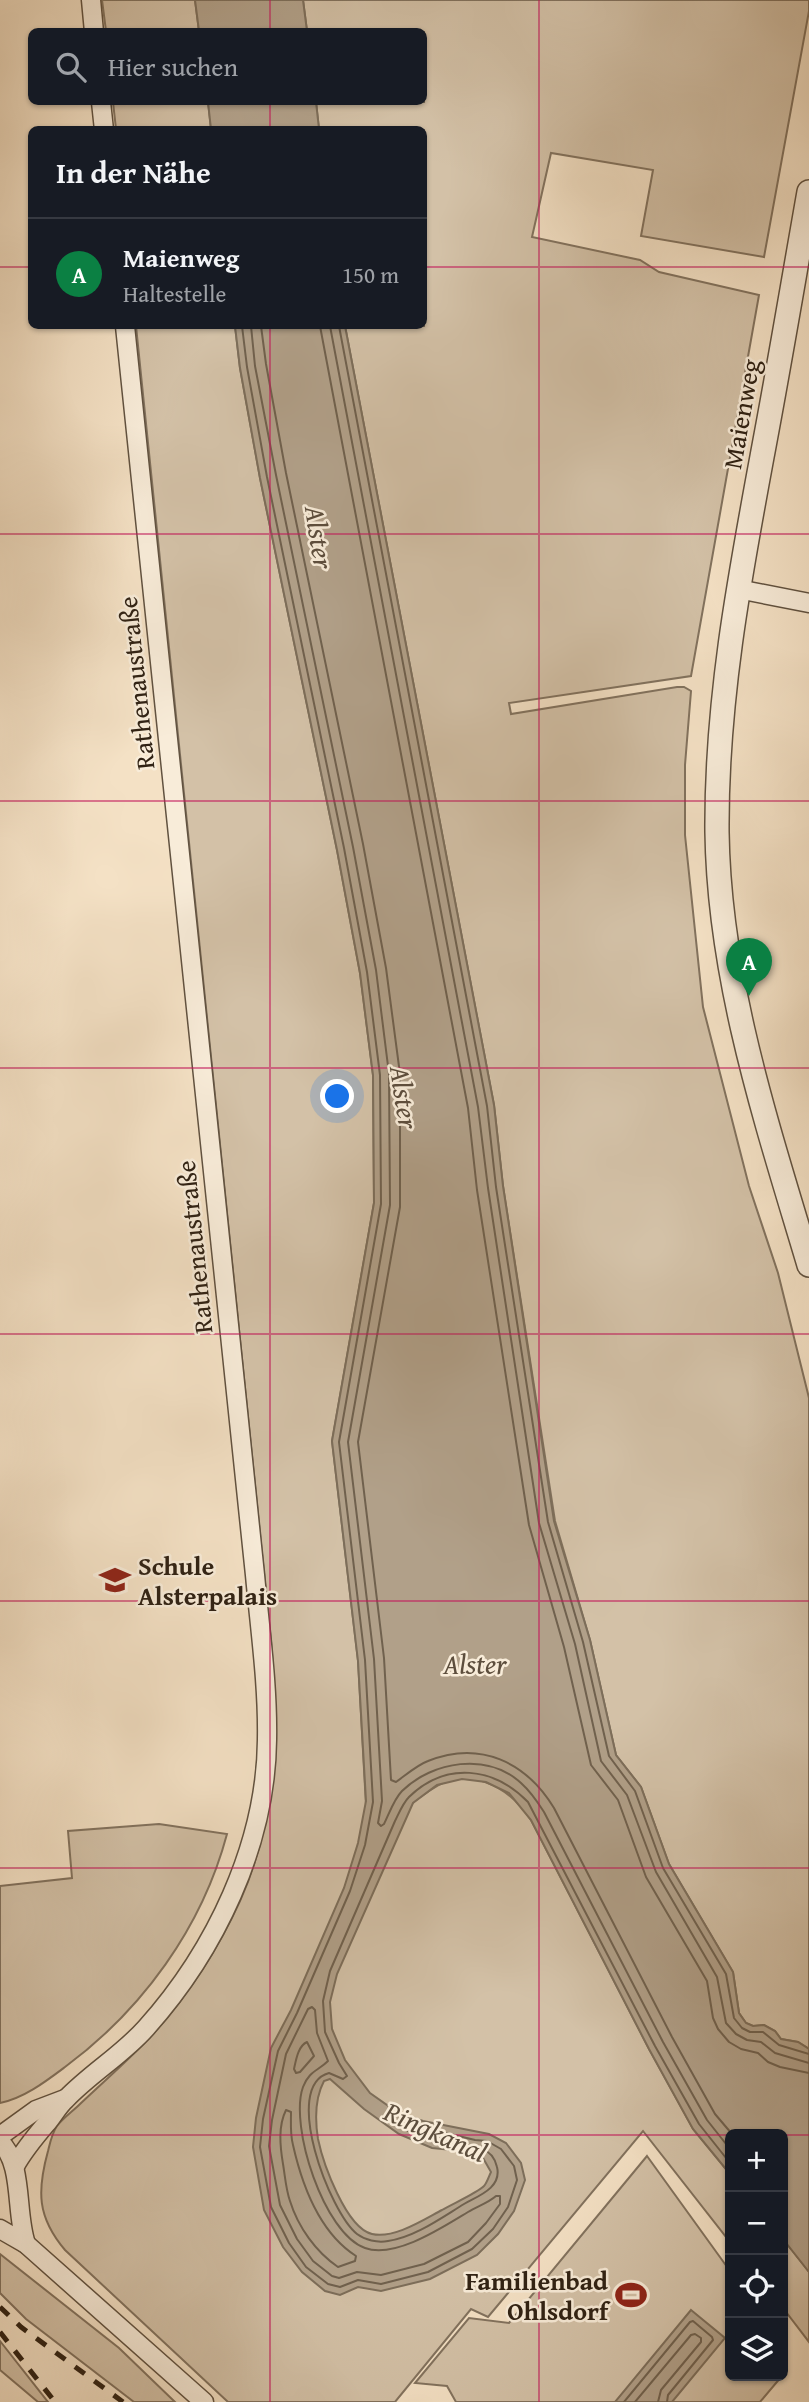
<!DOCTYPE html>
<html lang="de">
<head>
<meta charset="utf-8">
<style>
	:root { --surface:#171b24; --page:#242831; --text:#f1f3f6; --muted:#9ea1a6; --line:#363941; --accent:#0b8043 }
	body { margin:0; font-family:"Gentium Book Plus",serif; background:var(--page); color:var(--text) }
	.controls { position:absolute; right:21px; bottom:21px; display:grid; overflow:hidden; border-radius:10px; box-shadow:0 2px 5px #0004 }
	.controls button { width:63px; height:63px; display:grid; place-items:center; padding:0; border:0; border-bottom:2px solid var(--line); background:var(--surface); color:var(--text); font:35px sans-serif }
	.you { position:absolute; left:338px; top:1097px; width:24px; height:24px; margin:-18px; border:5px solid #fff; border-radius:50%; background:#1a73e8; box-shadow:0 0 0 10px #1a73e833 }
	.badge { display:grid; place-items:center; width:46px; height:46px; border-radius:50%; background:var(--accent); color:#fff; font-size:23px; font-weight:700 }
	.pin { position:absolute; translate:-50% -58px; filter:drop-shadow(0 2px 4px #0008) }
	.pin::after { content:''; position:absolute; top:37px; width:24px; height:21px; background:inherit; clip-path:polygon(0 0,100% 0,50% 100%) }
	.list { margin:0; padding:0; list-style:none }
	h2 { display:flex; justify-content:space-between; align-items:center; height:91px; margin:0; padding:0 28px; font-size:30px }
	h2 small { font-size:23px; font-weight:400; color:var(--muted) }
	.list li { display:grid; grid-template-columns:46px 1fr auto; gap:21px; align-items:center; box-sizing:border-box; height:112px; padding:0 28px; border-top:2px solid var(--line) }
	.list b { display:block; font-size:26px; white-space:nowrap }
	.list p { margin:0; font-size:23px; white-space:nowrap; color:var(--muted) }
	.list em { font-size:23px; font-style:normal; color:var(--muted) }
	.icon { flex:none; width:38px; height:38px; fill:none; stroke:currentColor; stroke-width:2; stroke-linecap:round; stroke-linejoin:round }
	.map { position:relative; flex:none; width:809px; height:2402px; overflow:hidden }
	.search { position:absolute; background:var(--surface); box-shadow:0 2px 5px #0004; left:28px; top:28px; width:399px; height:77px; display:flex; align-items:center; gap:18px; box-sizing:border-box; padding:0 24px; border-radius:10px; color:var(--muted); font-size:26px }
	.panel { position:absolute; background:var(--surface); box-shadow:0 2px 5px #0004; left:28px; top:126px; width:399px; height:203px; border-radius:10px }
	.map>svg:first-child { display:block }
	.green { fill:#d3c1a7; stroke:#82725e; stroke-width:2 }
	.water { fill:#b1a089; stroke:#7d6e5a; stroke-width:2; fill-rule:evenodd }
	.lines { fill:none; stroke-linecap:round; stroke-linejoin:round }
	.shore { stroke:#70614e; stroke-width:2 }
	.minor-casing { stroke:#615240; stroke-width:21 }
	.tertiary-casing { stroke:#615240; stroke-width:26 }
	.minor { stroke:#f8ecd9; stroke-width:18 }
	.tertiary { stroke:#f8ecd9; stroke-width:23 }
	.rail { stroke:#302214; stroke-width:5; stroke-dasharray:12 12; stroke-linecap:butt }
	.grid { fill:none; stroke:#c2185b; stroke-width:2; stroke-opacity:0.55 }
	.labels { text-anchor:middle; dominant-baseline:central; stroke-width:5; stroke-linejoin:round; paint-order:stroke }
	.street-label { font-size:26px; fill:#302214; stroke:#f8ecd9 }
	.poi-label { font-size:26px; font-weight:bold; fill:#302214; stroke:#f8ecd9; text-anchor:start }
	.water-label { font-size:28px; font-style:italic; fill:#5d4e3d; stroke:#f8ecd9 }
</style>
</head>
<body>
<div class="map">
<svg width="809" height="2402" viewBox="0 0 809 2402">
	<rect width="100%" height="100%" fill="#f4e1c5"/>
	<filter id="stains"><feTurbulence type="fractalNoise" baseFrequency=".00286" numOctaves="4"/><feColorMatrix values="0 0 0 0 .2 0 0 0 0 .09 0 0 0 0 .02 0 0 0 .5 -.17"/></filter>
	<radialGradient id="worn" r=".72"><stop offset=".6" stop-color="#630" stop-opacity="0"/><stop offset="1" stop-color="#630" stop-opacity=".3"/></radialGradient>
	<!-- green -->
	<g class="green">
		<path d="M102,0H195L199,31H106Z"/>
		<path d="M303,0H809V11L764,257L641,236L653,170L551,153L532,237L640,260L659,272L759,295L691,676L509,703L511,714L677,687H684L691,691L685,765V835L703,1007L749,1186L778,1273L809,1398V2049L798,2042L781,2039L775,2031L764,2025L753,2026L746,2023L739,2013L733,1972L669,1864L641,1787L616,1755L590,1640L555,1521L503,1186L494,1105L345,326H424V130L319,129L316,102H424V32L307,31Z"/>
		<path d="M113,102H208L211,129H116Z"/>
		<path d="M136,326H235L240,368L260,478L337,850L360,973L373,1075L374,1203L332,1441L358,1661L367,1823L402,1824C405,1817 408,1810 412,1804C416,1799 424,1795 429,1791C467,1764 508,1785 531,1820L649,2049L693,2129L730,2174V2242L643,2131L488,2317L471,2309L395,2402H228L65,2250C37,2217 37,2191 48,2151C50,2143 52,2133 57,2126C63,2118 73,2111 80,2104C104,2081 130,2059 153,2034C188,1995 218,1949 240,1901C277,1819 279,1729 271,1641Z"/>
		<path d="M159,1824L227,1834C202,1928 142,2010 65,2067C45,2082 24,2098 0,2103V1886L72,1878L68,1831Z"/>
		<path d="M647,2156L730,2271V2376H782L760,2402H456L447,2386L415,2383L469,2318L509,2323Z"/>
		<path d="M783,2239L809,2272V2342L783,2308Z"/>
		<path d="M0,2254L119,2348L175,2402H134L26,2319L0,2293Z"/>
		<path d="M0,2341L48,2402H38L0,2370Z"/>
	</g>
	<!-- water -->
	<g class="water">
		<path d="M195,0H303L307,31H199Z"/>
		<path d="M208,102H316L319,129H211Z"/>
		<path d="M235,326H345L494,1105L503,1186L554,1521L590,1640L616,1755L641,1787L669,1864L733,1972L739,2013L746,2023L753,2026L764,2025L775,2031L781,2039L798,2042L809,2049V2272L783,2239V2134H730V2174L693,2129L649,2049L531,1820L509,1793L486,1782L462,1779L437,1785L413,1803L337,1974L330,2002L332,2029L345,2060L370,2093L397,2112L423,2121L489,2134L506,2143L521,2163L525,2180L514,2211L498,2234L477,2255L430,2279L381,2291L358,2287L340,2295L325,2291L302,2272L283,2247L264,2210L253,2147L256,2118L271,2048L291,2010L344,1888L358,1843L366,1801L358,1661L332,1441L374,1203L373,1075L360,973L337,850L260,478L240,368ZM330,2079L364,2109L399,2134L432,2148L473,2152L483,2158L491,2172C489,2176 487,2183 484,2186C477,2193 452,2204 442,2210C423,2220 394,2239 372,2234C346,2228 323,2163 318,2139C315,2120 315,2098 324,2081Z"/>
		<path d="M691,2310L725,2338L672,2402H615Z"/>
	</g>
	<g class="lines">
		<!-- shore -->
		<g class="shore">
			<path d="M242,326L247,367L267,477L344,848L367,972L380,1075L381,1204L339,1442L365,1660L373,1802L365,1845L350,1891L297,2013L278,2051L263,2119L260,2147L271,2207L289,2243L306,2267L328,2284L340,2287L358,2280L381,2284L428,2272L472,2249L493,2229L508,2207L517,2180L514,2166L501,2149L487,2141L475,2140L405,2123L402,2126L404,2129C413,2133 423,2138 434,2141C455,2147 491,2138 497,2167C502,2188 478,2196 464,2204C441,2218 415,2237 388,2241C377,2243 365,2240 357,2234C330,2213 281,2086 329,2073L343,2079L347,2076L339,2063L325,2032L323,2001L330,1971L395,1821C399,1813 403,1803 409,1797C446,1761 494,1767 528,1802L655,2046L699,2124L730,2163"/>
			<path d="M251,326L255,366L276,475L353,847L376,970L389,1074L390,1205L348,1442L374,1659L382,1801L378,1823L381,1826L384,1824C389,1814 394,1799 402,1791C433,1761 487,1752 521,1783C530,1791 537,1801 544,1812L663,2042L707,2120L730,2149"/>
			<path d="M261,326L266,364L286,473L363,844L386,968L400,1074V1207L358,1442L384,1658L391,1780L396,1782C406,1775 417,1765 428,1761C480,1740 526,1762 554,1808L672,2037L715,2114L732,2134"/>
			<path d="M320,326L468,1108L477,1190L529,1525L564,1647L591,1765L618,1800L646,1877L707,1981L713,2018L718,2029L729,2042L741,2049L758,2053L768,2062L780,2067L809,2073"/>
			<path d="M330,326L478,1107L488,1188L539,1523L575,1644L601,1761L627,1795L656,1872L717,1977L726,2023L736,2034L747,2040L761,2042L775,2053L809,2063"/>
			<path d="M339,326L487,1106L496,1187L548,1522L583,1642L609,1756L635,1791L663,1868L726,1974L734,2018L742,2028L750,2032H763L779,2045L809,2054"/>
			<path d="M312,2007L315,2010L317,2033L328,2061C318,2071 309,2071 303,2087C289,2126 324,2234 365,2248C395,2259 443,2227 468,2212C478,2206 488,2203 496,2196H500V2204L486,2223L468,2242L424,2264L381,2275L357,2272L339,2278L332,2276L313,2261L297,2239L280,2205L269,2146L272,2120L286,2054L308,2009Z"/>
			<path d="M307,2042L314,2056L300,2072L296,2073L294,2069C296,2060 298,2046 307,2042Z"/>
			<path d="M286,2110L291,2112C291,2123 290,2134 293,2145C302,2185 320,2233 356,2256L355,2261L338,2267C316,2252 298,2227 290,2201C286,2190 285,2176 283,2164C280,2146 278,2126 286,2110Z"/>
			<path d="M624,2402L690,2322L693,2321L712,2337L713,2340L668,2395L667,2402"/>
			<path d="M635,2402L691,2335L695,2334L701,2338V2342L661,2390L658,2402"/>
		</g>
		<defs>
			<g id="minor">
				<path d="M91,0L94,32"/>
				<path d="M101,102L104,130"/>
				<path d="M738,589L809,603"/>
				<path d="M0,2136L36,2110L65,2099"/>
				<path d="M0,2142C24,2164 15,2212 26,2244"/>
				<path d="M15,2166C24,2150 34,2138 46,2124C53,2116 58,2106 66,2099C91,2073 122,2055 146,2028C215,1951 266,1845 267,1740C268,1685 260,1630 255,1575L125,326"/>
				<path d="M0,2229L26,2244L204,2402"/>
			</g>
			<path id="tertiary" d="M809,192C794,277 780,361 764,446C740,575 716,700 717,832C719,981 767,1124 809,1265"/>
		</defs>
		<!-- minor casing -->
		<use href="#minor" class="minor-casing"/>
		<!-- tertiary casing -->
		<use href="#tertiary" class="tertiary-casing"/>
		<!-- minor -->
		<use href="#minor" class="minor"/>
		<!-- tertiary -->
		<use href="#tertiary" class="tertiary"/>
		<!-- rail -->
		<g class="rail">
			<path d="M0,2307L21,2327L123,2402"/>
			<path d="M0,2332L55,2402"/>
		</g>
	</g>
	<!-- grid -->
	<path class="grid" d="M270,0V32M539,0V2402M270,102V130M0,267H32M424,267H809M270,326V2402M0,534H809M0,801H809M0,1068H809M0,1334H809M0,1601H809M0,1868H809M0,2135H730M783,2135H809"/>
	<!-- icons -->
	<defs>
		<symbol id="school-bare" viewBox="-9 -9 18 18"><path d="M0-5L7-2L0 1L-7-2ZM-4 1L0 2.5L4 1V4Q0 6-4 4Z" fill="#8f2418" stroke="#f8ecd9" stroke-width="2.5" paint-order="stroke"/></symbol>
		<symbol id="stadium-bare" viewBox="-9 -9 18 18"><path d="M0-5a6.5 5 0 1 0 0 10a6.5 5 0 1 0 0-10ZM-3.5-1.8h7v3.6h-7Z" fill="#8f2418" stroke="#f8ecd9" stroke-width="2.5" paint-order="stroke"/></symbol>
	</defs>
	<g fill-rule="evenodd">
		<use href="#school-bare" x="93" y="1558" width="44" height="44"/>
		<use href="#stadium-bare" x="609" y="2273" width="44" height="44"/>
	</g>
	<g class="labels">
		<!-- street labels -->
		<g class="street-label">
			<text transform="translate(741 414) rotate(-80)">Maienweg</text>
			<text transform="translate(136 683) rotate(-96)">Rathenaustraße</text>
			<text transform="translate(194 1247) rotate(-96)">Rathenaustraße</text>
		</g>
		<!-- poi labels -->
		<g class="poi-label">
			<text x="138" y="1565">Schule<tspan x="138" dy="30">Alsterpalais</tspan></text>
			<text x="608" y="2280" text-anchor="end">Familienbad<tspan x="608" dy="30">Ohlsdorf</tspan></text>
		</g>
		<!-- water labels -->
		<g class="water-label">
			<text transform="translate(320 537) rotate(81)">Alster</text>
			<text transform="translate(405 1097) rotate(81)">Alster</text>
			<text x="475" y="1663">Alster</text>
			<text transform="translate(436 2131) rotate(24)">Ringkanal</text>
		</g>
	</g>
	<rect width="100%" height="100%" filter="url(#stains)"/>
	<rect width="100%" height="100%" fill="url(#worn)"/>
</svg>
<div class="controls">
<button>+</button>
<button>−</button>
<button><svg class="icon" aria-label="locate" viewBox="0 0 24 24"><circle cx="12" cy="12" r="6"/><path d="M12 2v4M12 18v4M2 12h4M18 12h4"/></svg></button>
<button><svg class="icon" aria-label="layers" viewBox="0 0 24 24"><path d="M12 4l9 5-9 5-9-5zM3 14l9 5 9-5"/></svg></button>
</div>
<div class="you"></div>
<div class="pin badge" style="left:749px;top:996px">A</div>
<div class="search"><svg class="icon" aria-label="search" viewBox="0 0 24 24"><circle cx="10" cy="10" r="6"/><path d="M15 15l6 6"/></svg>Hier suchen</div>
<section class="panel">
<h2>In der Nähe<small></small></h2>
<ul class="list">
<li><span class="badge">A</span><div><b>Maienweg</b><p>Haltestelle</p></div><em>150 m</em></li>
</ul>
</section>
</div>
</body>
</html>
